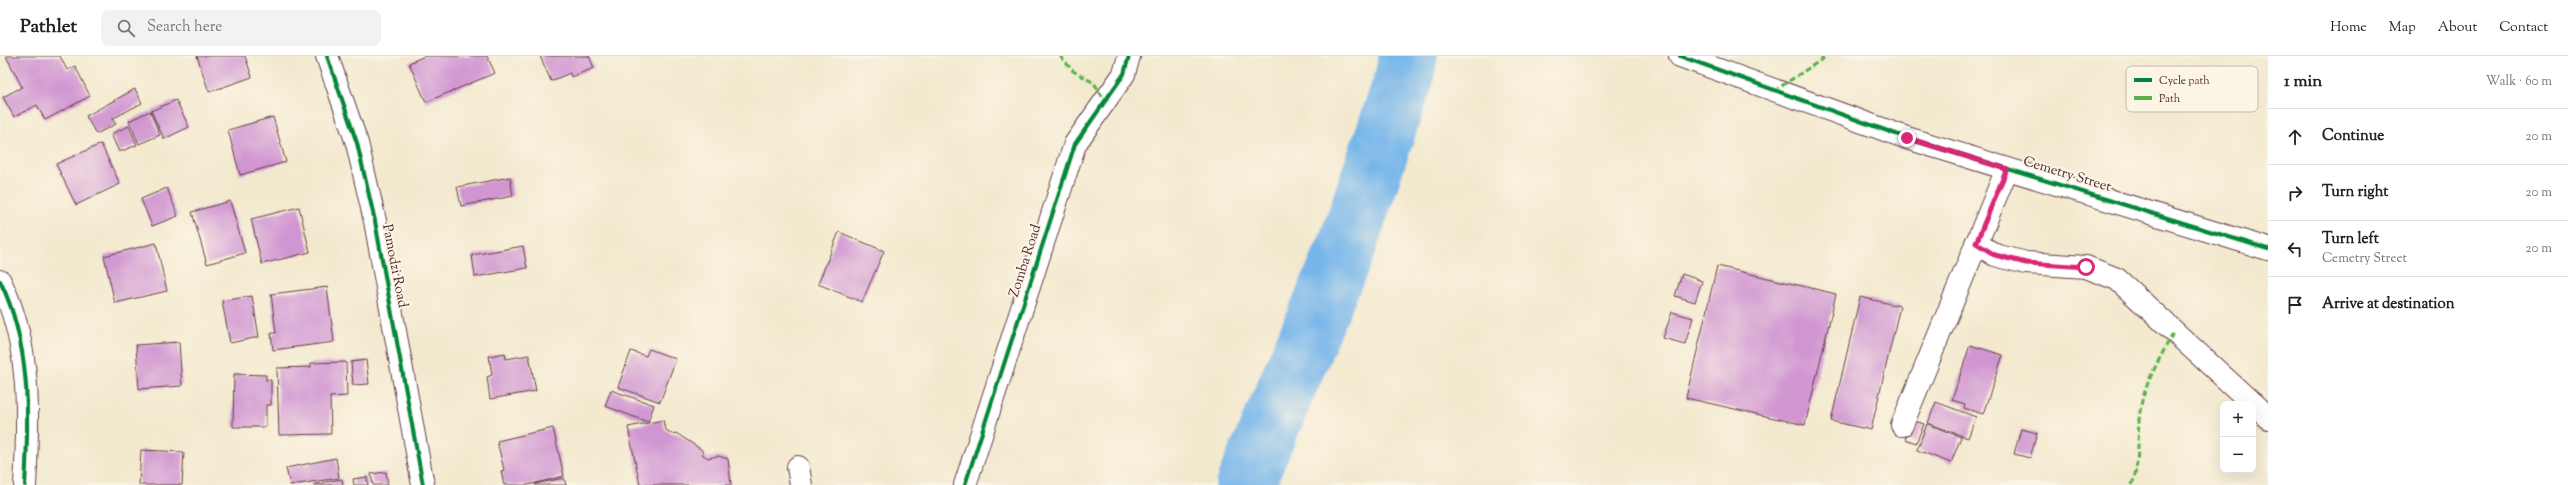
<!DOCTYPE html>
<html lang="en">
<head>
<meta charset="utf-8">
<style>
	:root { --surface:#fff; --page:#f2f2f2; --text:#222; --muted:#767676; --line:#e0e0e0 }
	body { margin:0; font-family:"Sorts Mill Goudy",serif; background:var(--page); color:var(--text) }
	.controls { position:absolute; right:12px; bottom:12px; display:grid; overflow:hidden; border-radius:8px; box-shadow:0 4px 16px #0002 }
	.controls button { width:36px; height:36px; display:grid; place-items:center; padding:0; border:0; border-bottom:1px solid var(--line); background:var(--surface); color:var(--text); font:20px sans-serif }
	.stop { position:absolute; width:12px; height:12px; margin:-9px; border:3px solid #db2777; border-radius:50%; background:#fff }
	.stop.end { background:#db2777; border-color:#fff; box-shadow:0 1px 4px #0008 }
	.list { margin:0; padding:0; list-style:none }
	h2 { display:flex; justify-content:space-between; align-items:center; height:52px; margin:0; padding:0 16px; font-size:17px }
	h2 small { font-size:13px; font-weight:400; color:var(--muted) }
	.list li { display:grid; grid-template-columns:26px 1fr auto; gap:12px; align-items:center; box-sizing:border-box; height:56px; padding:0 16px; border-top:1px solid var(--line) }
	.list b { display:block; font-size:15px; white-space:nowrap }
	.list p { margin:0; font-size:13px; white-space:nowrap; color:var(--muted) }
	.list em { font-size:13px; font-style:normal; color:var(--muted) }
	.icon { flex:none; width:22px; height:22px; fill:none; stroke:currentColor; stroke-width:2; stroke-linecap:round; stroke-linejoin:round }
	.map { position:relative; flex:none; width:2268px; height:429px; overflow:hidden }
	header { display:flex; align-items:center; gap:24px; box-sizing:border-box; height:56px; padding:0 20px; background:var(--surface); border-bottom:1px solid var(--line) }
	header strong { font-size:19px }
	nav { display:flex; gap:22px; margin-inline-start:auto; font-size:14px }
	.search { width:280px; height:36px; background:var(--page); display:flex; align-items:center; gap:10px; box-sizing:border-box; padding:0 14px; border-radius:8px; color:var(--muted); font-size:15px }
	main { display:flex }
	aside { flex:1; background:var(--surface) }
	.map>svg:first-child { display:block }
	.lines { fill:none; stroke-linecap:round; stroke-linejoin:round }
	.river { stroke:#77b6ea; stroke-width:59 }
	.building { fill:#d096d2 }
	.minor-casing { stroke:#633d44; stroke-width:24 }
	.minor { stroke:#fff; stroke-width:22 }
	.quiet { stroke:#57b146; stroke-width:3; stroke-dasharray:6 3; stroke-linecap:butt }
	.cycleway-casing { stroke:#fcf5e5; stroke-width:6 }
	.cycleway { stroke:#00873e; stroke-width:4 }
	.route { stroke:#db2777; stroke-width:5 }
	.labels { text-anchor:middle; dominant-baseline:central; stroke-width:4; stroke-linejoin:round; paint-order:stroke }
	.street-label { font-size:14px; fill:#4a1f2b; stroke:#fcf5e5 }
	.key { fill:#fcf5e5; stroke:#c7b5ad; stroke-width:1 }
	.key-label { font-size:11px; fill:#4a1f2b }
</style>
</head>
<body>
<header>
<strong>Pathlet</strong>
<div class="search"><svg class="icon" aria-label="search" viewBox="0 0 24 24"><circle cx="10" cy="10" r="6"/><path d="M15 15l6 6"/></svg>Search here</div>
<nav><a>Home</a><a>Map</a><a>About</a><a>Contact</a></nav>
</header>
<main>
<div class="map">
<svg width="2268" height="429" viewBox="0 0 2268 429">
	<rect width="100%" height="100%" fill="#fcf5e5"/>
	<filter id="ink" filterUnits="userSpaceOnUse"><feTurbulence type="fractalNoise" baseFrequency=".025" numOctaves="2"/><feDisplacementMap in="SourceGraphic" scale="8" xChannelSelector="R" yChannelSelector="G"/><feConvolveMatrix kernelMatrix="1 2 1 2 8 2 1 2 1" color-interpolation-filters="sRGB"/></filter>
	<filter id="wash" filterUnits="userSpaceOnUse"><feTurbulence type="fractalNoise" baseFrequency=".012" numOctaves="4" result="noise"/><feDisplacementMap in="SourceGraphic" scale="16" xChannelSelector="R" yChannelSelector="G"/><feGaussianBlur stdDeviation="0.9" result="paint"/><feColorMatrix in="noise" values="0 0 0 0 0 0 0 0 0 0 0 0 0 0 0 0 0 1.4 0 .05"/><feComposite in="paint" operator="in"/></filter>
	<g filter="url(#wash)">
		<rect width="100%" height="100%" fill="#f3e9cf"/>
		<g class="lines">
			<!-- river -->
			<path class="river" d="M1245,429L1347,190L1404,22L1408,0"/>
		</g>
		<g id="blocks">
			<!-- building -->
			<g class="building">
				<path d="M6,0H60L67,14L75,10L90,40L45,64L37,49L14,61L3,41L22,31Z"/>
				<path d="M197,0H245L252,21L209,36Z"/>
				<path d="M425,0H487L495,17L426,46L409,7Z"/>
				<path d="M540,0H589L594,12L571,21L570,17L551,25Z"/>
				<path d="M135,33L142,47L112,63L116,68L96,78L86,60Z"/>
				<path d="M176,44L189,71L164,83L151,55Z"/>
				<path d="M150,55L160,79L139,88L129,65Z"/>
				<path d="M273,61L286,106L240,119L228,74Z"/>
				<path d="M129,70L137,89L119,96L111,78Z"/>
				<path d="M101,88L120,128L76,149L56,108Z"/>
				<path d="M510,121L513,140L461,150L457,131Z"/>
				<path d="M167,132L178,160L152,170L141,143Z"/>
				<path d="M230,145L245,197L207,208L192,156Z"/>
				<path d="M299,151L310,196L262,208L251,163Z"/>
				<path d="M839,176L884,195L862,246L818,228Z"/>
				<path d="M156,187L167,235L115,247L104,200Z"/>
				<path d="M523,190L527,212L475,221L472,199Z"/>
				<path d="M1717,210L1836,238L1805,369L1686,342Z"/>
				<path d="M1682,218L1702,225L1695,246L1675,240Z"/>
				<path d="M327,231L334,286L273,294L271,277H276L271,238Z"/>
				<path d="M252,240L259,281L230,287L222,245Z"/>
				<path d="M1860,241L1900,250L1871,374L1831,365Z"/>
				<path d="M1672,256L1693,262L1685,288L1663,282Z"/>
				<path d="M179,286L182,330L139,333L136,289Z"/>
				<path d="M1970,289L2003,299L1983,358L1964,352L1965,348L1952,344Z"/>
				<path d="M649,293L676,303L660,346L618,331L631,295L646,300Z"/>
				<path d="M505,297L506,303L529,299L536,335L490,343L487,321L492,319L489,300Z"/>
				<path d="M366,304L369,328L353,329L351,306Z"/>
				<path d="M346,306L347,340L330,341L331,378L279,379L277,312L311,311V307Z"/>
				<path d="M234,318L266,319V324H271V349H266V371H233Z"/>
				<path d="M611,334L654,349L648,366L605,350Z"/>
				<path d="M1936,346L1976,361L1968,382L1928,367Z"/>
				<path d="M663,364L665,373L672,378L676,377L702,394L703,399L708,402L718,400L728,403L731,429H640L628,371Z"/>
				<path d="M1912,364L1924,368L1916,387L1905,383Z"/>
				<path d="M1927,368L1961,381L1951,407L1917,394Z"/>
				<path d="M553,372L564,420L528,429H504L501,415L504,414L497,385Z"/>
				<path d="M2021,373L2037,377L2030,402L2014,398Z"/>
				<path d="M141,394L184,396L182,429H139Z"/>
				<path d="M336,402L339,422L290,429L286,412Z"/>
				<path d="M386,416L388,429H373L371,418Z"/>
				<path d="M367,421L368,429H354L353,423Z"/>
				<path d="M564,422L566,429H535V428Z"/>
				<path d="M342,423L343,429H314V428Z"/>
			</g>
		</g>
	</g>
	<g filter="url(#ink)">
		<use href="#blocks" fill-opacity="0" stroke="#633d44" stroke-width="1"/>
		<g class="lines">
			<defs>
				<g id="minor">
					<path d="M327,0L357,87L375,165L423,429"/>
					<path d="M1680,0L1907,82L2268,193"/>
					<path d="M1976,187L1995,199L2026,207L2086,211L2117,223L2253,348"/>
					<path d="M0,225C31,288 29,360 25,429"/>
					<path d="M2253,348L2268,362"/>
					<path d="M1902,369L2007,113"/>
					<path d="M798,411L801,429"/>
					<path d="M965,429L1075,88L1124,18L1129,0"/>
				</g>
			</defs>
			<!-- minor casing -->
			<use href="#minor" class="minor-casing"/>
			<!-- minor -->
			<use href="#minor" class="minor"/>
			<!-- quiet -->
			<g class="quiet">
				<path d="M1060,0L1073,15L1094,27L1105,45"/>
				<path d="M1774,35L1827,0"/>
				<path d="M2132,429C2142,401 2135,373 2142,345C2148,321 2163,297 2174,275"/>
			</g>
			<defs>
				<g id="cycleway">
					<path d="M327,0L357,87L375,165L423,429"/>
					<path d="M1680,0L1907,82L2268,193"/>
					<path d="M0,225C31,288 29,360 25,429"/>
					<path d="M965,429L1075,88L1124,18L1129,0"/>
				</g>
			</defs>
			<!-- cycleway casing -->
			<use href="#cycleway" class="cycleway-casing"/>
			<!-- cycleway -->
			<use href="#cycleway" class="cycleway"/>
		</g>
	</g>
	<g class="lines" filter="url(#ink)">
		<!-- route -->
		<path class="route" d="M1907,82L2007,113L1976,187L1995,199L2026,207L2086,211"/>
	</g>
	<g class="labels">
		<!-- street labels -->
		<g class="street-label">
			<text transform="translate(2067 119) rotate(17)">Cemetry Street</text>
			<text transform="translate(1026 205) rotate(-72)">Zomba Road</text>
			<text transform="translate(394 210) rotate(79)">Pamodzi Road</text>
		</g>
	</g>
	<!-- legend -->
	<rect x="2126" y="10" width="132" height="46" rx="6" class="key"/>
	<rect x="2134" y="22" width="18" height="4" fill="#00873e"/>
	<rect x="2134" y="40" width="18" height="4" fill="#57b146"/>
	<g class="key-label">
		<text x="2159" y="28">Cycle path</text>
		<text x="2159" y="46">Path</text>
	</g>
</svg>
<div class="controls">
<button>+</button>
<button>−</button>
</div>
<div class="stop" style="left:2086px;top:211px"></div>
<div class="stop end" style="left:1907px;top:82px"></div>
</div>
<aside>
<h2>1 min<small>Walk · 60 m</small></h2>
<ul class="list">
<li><svg class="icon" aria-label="ahead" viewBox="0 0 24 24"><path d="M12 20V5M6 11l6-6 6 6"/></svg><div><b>Continue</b></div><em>20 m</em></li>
<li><svg class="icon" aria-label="right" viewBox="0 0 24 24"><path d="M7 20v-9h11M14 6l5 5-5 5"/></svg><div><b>Turn right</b></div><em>20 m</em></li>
<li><svg class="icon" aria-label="left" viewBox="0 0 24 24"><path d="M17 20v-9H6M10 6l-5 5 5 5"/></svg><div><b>Turn left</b><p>Cemetry Street</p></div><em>20 m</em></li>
<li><svg class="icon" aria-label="arrive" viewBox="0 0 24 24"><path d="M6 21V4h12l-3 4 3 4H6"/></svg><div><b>Arrive at destination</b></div></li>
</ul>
</aside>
</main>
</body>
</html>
